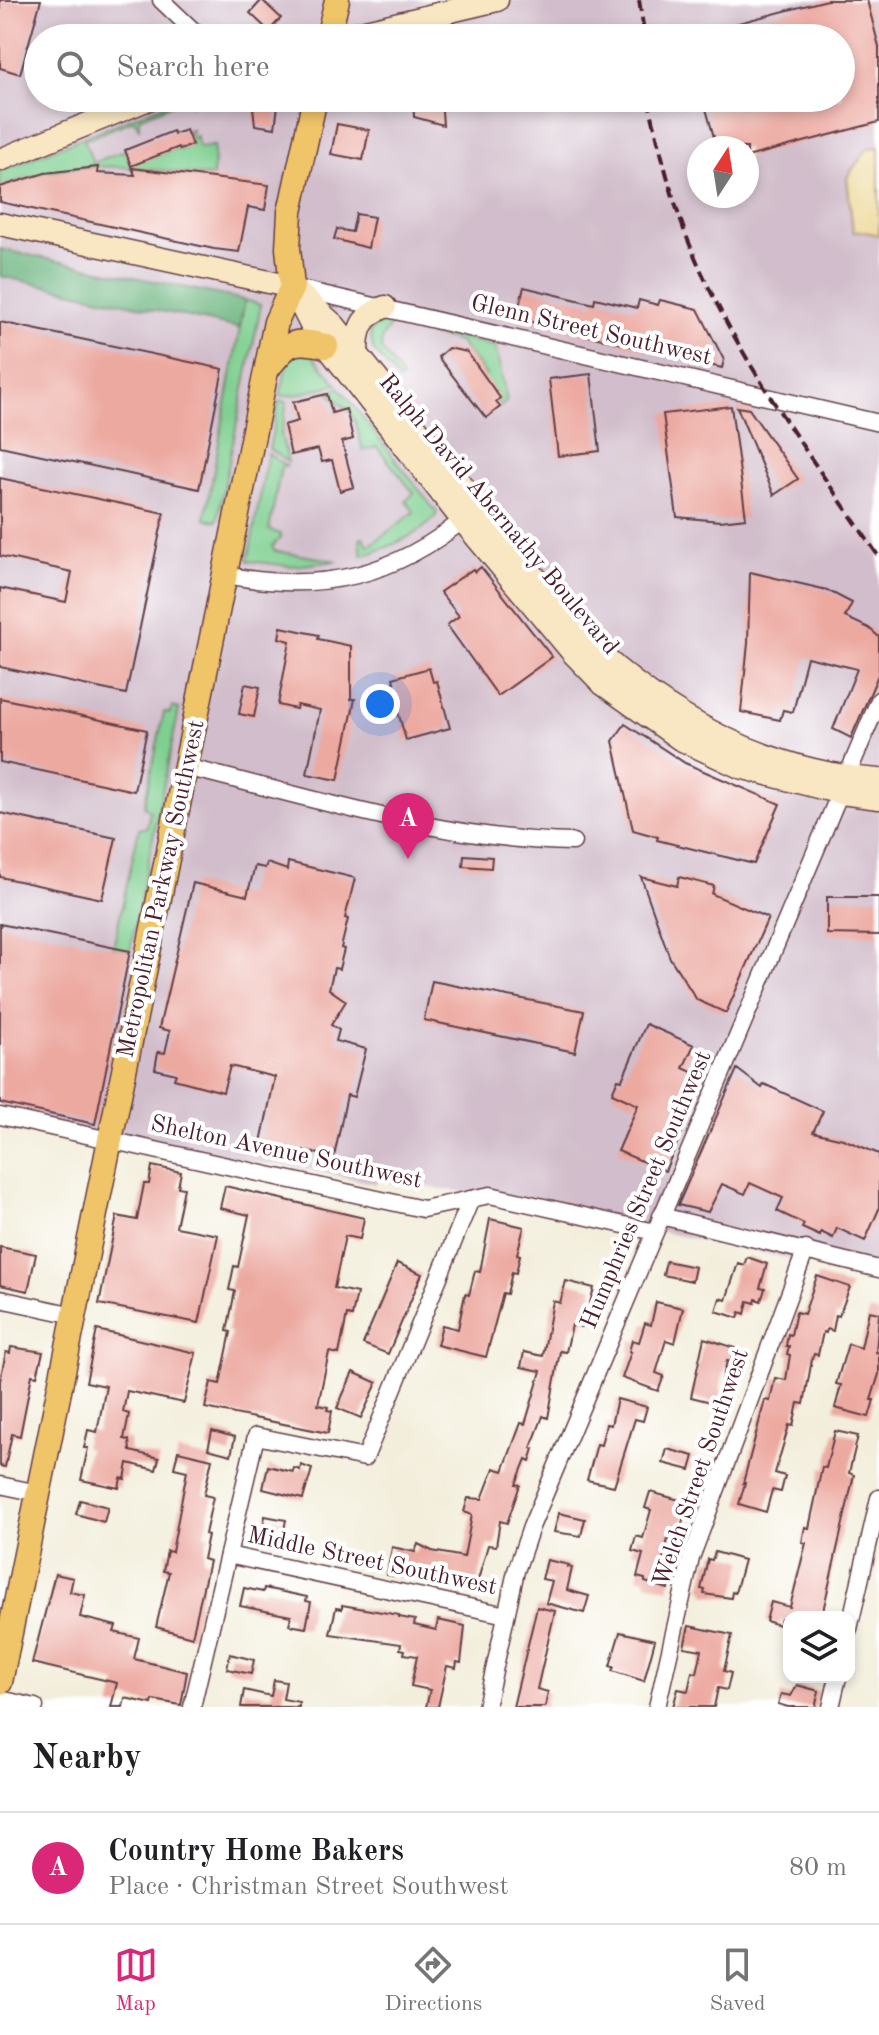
<!DOCTYPE html>
<html lang="en">
<head>
<meta charset="utf-8">
<style>
	:root { --surface:#fff; --page:#f2f2f2; --text:#202124; --muted:#757577; --line:#e0e0e0; --accent:#db2777 }
	body { margin:0; font-family:"Old Standard TT",serif; background:var(--page); color:var(--text) }
	.controls { position:absolute; right:24px; bottom:24px; display:grid; overflow:hidden; border-radius:16px; box-shadow:0 4px 12px #0003 }
	.controls button { width:72px; height:72px; display:grid; place-items:center; padding:0; border:0; border-bottom:2px solid var(--line); background:var(--surface); color:var(--text); font:40px sans-serif }
	.compass { position:absolute; left:687px; top:136px; width:72px; height:72px; border-radius:50%; background:var(--surface); box-shadow:0 4px 12px #0003; rotate:12deg }
	.you { position:absolute; left:380px; top:704px; width:28px; height:28px; margin:-20px; border:6px solid #fff; border-radius:50%; background:#1a73e8; box-shadow:0 0 0 12px #1a73e833 }
	.badge { display:grid; place-items:center; width:52px; height:52px; border-radius:50%; background:var(--accent); color:#fff; font-size:26px; font-weight:700 }
	.pin { position:absolute; translate:-50% -66px; filter:drop-shadow(0 2px 4px #0008) }
	.pin::after { content:''; position:absolute; top:42px; width:28px; height:24px; background:inherit; clip-path:polygon(0 0,100% 0,50% 100%) }
	.list { margin:0; padding:0; list-style:none }
	h2 { display:flex; justify-content:space-between; align-items:center; height:104px; margin:0; padding:0 32px; font-size:34px }
	h2 small { font-size:26px; font-weight:400; color:var(--muted) }
	.list li { display:grid; grid-template-columns:52px 1fr auto; gap:24px; align-items:center; box-sizing:border-box; height:112px; padding:0 32px; border-top:2px solid var(--line) }
	.list b { display:block; font-size:30px; white-space:nowrap }
	.list p { margin:0; font-size:26px; white-space:nowrap; color:var(--muted) }
	.list em { font-size:26px; font-style:normal; color:var(--muted) }
	.icon { flex:none; width:44px; height:44px; fill:none; stroke:currentColor; stroke-width:2; stroke-linecap:round; stroke-linejoin:round }
	.map { position:relative; flex:none; width:879px; height:1707px; overflow:hidden }
	.search { position:absolute; background:var(--surface); box-shadow:0 4px 12px #0003; left:24px; right:24px; top:24px; height:88px; display:flex; align-items:center; gap:20px; box-sizing:border-box; padding:0 28px; border-radius:44px; color:var(--muted); font-size:30px }
	.sheet { height:216px; background:var(--surface) }
	nav { display:flex; justify-content:space-around; align-items:center; box-sizing:border-box; height:112px; border-top:2px solid var(--line); background:var(--surface); font-size:22px; color:var(--muted) }
	nav a { display:grid; justify-items:center; gap:4px }
	nav .on { color:var(--accent) }
	.map>svg:first-child { display:block }
	.industrial { fill:#d1bdcb; fill-rule:evenodd }
	.green { fill:#7ecf90; stroke:#64775e; stroke-width:2 }
	.forest { fill:#66b27a; stroke:#586852; stroke-width:2 }
	.sand { fill:#eeda9e; stroke:#9c7c64; stroke-width:2 }
	.building { fill:#eca9a0 }
	.lines { fill:none; stroke-linecap:round; stroke-linejoin:round }
	.street-casing { stroke:#633e45; stroke-width:19 }
	.secondary-casing { stroke:#633e45; stroke-width:25 }
	.primary-casing { stroke:#633e45; stroke-width:27 }
	.street { stroke:#fff; stroke-width:16 }
	.secondary { stroke:#f9e7c3; stroke-width:22 }
	.primary { stroke:#f0c469; stroke-width:24 }
	.rail { stroke:#4a1f2b; stroke-width:4; stroke-dasharray:12 6; stroke-linecap:butt }
	.labels { text-anchor:middle; dominant-baseline:central; stroke-width:8; stroke-linejoin:round; paint-order:stroke }
	.street-label { font-size:24px; fill:#4a1f2b; stroke:#fff }
</style>
</head>
<body>
<div class="map">
<svg width="879" height="1707" viewBox="0 0 879 1707">
	<rect width="100%" height="100%" fill="#fff"/>
	<filter id="ink" filterUnits="userSpaceOnUse"><feTurbulence type="fractalNoise" baseFrequency=".0125" numOctaves="2"/><feDisplacementMap in="SourceGraphic" scale="16" xChannelSelector="R" yChannelSelector="G"/><feConvolveMatrix kernelMatrix="1 2 1 2 8 2 1 2 1" color-interpolation-filters="sRGB"/></filter>
	<filter id="wash" filterUnits="userSpaceOnUse"><feTurbulence type="fractalNoise" baseFrequency=".006" numOctaves="4" result="noise"/><feDisplacementMap in="SourceGraphic" scale="32" xChannelSelector="R" yChannelSelector="G"/><feGaussianBlur stdDeviation="1.8" result="paint"/><feColorMatrix in="noise" values="0 0 0 0 0 0 0 0 0 0 0 0 0 0 0 0 0 1.4 0 .05"/><feComposite in="paint" operator="in"/></filter>
	<g filter="url(#wash)">
		<rect width="100%" height="100%" fill="#f3eedb"/>
		<!-- industrial -->
		<path class="industrial" d="M0,0H879V1277L483,1195L378,1180L376,1184L321,1172L114,1141L0,1117ZM38,38H841V98H38ZM699,148H747V196H699Z"/>
		<!-- green -->
		<g class="green">
			<path d="M180,98H189L191,106L185,99L139,118V127L134,120L84,140L93,163L125,150L131,165L179,147L180,150L192,145L186,130H192L190,136L195,138L196,134L199,148L214,146L213,176C165,172 115,162 67,169C44,172 22,180 0,187V171Z"/>
			<path d="M245,300L261,305L217,521L205,519Z"/>
			<path d="M381,321L392,322L382,338L381,349L402,377L399,381L373,349L370,332Z"/>
			<path d="M430,331L495,346L507,401L500,407L496,402L500,398L484,378L486,375L459,342L430,335Z"/>
			<path d="M297,353L312,355L337,384L296,395L280,396L288,360Z"/>
			<path d="M339,387L437,513C429,531 382,551 362,555L360,538L363,537L369,546L414,512L406,501L414,493L377,447L363,451C359,438 357,416 345,407C339,402 335,401 330,394Z"/>
			<path d="M279,401L287,402L281,434L288,462L269,449Z"/>
			<path d="M268,454L286,466L281,467L269,530L280,534L281,537L272,547L275,551L338,561L292,566L248,561Z"/>
			<path d="M172,707L179,709L130,951L113,948L139,829L147,827L150,811L144,806L164,712L170,713Z"/>
		</g>
		<!-- forest -->
		<path class="forest" d="M0,249L245,300L239,328L0,276Z"/>
		<!-- sand -->
		<path class="sand" d="M879,147V235L861,231L853,232L847,177L868,148Z"/>
		<g id="blocks">
			<!-- building -->
			<g class="building">
				<path d="M0,0H41L20,74L0,68Z"/>
				<path d="M262,0L281,18L269,31L250,13Z"/>
				<path d="M827,0H867L879,47V122L747,157V148H717L703,98H841V38H697L696,34Z"/>
				<path d="M252,98H279L275,128L255,125Z"/>
				<path d="M413,98H441L443,125L414,117Z"/>
				<path d="M337,124L369,130L363,160L331,154Z"/>
				<path d="M186,130L192,145L180,150L179,147L131,166L125,150L173,131L174,134Z"/>
				<path d="M98,167L97,173L135,175L132,168L269,185L265,210L248,207L239,252L214,249L0,202V187L45,173Z"/>
				<path d="M356,214L374,217L368,248L334,239L337,229L352,232Z"/>
				<path d="M524,287L594,304L595,298L637,308L639,300L658,305L660,300L698,309L724,360L722,368L516,318Z"/>
				<path d="M0,322L223,369L199,489L0,446Z"/>
				<path d="M448,348L467,352L500,398L496,402L500,407L486,418L438,357Z"/>
				<path d="M591,374L600,451L558,456L549,379Z"/>
				<path d="M327,394L332,413L346,409L353,439L342,442L354,487L340,491L332,460L322,462L318,449L291,455L284,425L298,421L293,402Z"/>
				<path d="M731,406L746,518L720,521L677,517L663,414Z"/>
				<path d="M737,407L749,409L798,479L774,495Z"/>
				<path d="M0,478L164,513L126,694L0,667V588L66,602L72,572L0,556Z"/>
				<path d="M481,567L552,657L498,696L447,625L459,616L440,592L473,569L475,572Z"/>
				<path d="M750,572L827,590L852,603L845,617L869,628L879,637V673L851,738L833,729L857,669L807,657L793,712L783,710L780,720L741,712L748,643Z"/>
				<path d="M281,627L319,635L318,639L351,646V699H355L338,780L307,774L320,710L297,705L296,709L278,705L290,641L279,638Z"/>
				<path d="M429,668L433,682L437,681L450,728L406,740L393,694L397,693L393,678Z"/>
				<path d="M245,684L260,687L254,717L239,714Z"/>
				<path d="M0,698L147,730L134,791L0,762Z"/>
				<path d="M625,724L685,763L780,804L754,864L657,840L658,837L633,830L613,741Z"/>
				<path d="M0,813L116,838L102,899L0,877Z"/>
				<path d="M464,855L492,857L491,868L463,866Z"/>
				<path d="M288,862L355,878L345,918L348,919L341,948L344,949L339,969L334,968L329,989L346,1001L331,1025L339,1030L336,1041L366,1049L354,1097L347,1095L334,1157L261,1142L275,1077L230,1066L223,1092L174,1079L176,1074L155,1069L158,1052L165,1053L170,1031L159,1028L193,883L247,896L255,866L265,868L267,863L287,870Z"/>
				<path d="M641,877L677,886L679,877L714,886L712,894L768,918L726,1013L697,1000L670,958Z"/>
				<path d="M827,897H879V935L827,934Z"/>
				<path d="M0,924L130,951L95,1124L0,1103Z"/>
				<path d="M432,981L584,1011L575,1052L424,1020Z"/>
				<path d="M646,1024L694,1045L683,1068L705,1078L665,1171L618,1151L638,1105L612,1093L618,1079L622,1080Z"/>
				<path d="M737,1069L762,1088L764,1084L823,1111L813,1132L843,1139L879,1154V1209L865,1241L837,1228L833,1238L821,1232L820,1236L802,1228L804,1224L777,1211L783,1198L750,1183L745,1194L722,1184L708,1212L678,1205Z"/>
				<path d="M152,1166L181,1172L178,1187L184,1188L176,1227L218,1235L199,1323L99,1304L117,1216L137,1220L144,1184H149Z"/>
				<path d="M225,1186L364,1218L360,1239L345,1236L334,1288L357,1293L352,1316L347,1315L339,1354L329,1352L318,1405L328,1407L327,1410L332,1411L328,1433L205,1408L211,1382L220,1384L231,1332L227,1331L235,1291L229,1290L234,1266L238,1267L249,1215L220,1208Z"/>
				<path d="M490,1219L524,1227L517,1254L520,1255L516,1273L512,1272L507,1294L503,1293L486,1357L437,1345L442,1325L458,1329L465,1294L469,1295L475,1271L480,1272Z"/>
				<path d="M0,1247L36,1254L28,1291L0,1285Z"/>
				<path d="M747,1257L767,1264L760,1288L765,1289L761,1301L756,1299L755,1303L748,1301L745,1314L740,1312L738,1318L716,1311L720,1298L726,1300L738,1263L744,1265Z"/>
				<path d="M666,1261L695,1267L692,1281L663,1275Z"/>
				<path d="M397,1263L422,1274L388,1354L363,1344Z"/>
				<path d="M817,1276L850,1287L839,1316L836,1315L833,1331L827,1329L826,1333L823,1332L818,1355L814,1354L812,1359L804,1404L798,1403L793,1426L789,1425L775,1473L785,1476L781,1492L772,1490L766,1512L739,1504L745,1483H743L765,1400L770,1401L775,1378L786,1380L790,1355L787,1354L789,1346H786L788,1334L791,1335L796,1312L804,1314Z"/>
				<path d="M566,1281L594,1288L590,1303L582,1327L572,1325L566,1352L560,1351L548,1418L543,1416L531,1448L534,1449L530,1461L526,1459L516,1484L520,1485L507,1523L500,1521L496,1546L488,1545L476,1587L425,1572L423,1577L403,1570L401,1577L387,1575L392,1547L415,1552L418,1544L432,1551L464,1557L472,1515L464,1512L468,1498L482,1499L494,1468L503,1471L521,1423L525,1424L541,1371L521,1367L524,1352L543,1356L553,1301L560,1303Z"/>
				<path d="M656,1302L683,1308L675,1343L666,1340L656,1373L664,1376L658,1391L622,1378L631,1352H629L632,1340L639,1342L645,1323L651,1325Z"/>
				<path d="M869,1311L879,1313L876,1352L879,1353V1374L871,1400H874L869,1417L835,1408L841,1385L836,1384L848,1344L861,1348Z"/>
				<path d="M97,1330L196,1353L184,1403L127,1391L123,1412L129,1414L124,1439L129,1440L130,1451L159,1458L156,1470L128,1463L125,1479L121,1478L119,1488L81,1480L88,1448H84L88,1430L97,1432L106,1386L86,1382Z"/>
				<path d="M704,1338L735,1348L731,1362L727,1361L720,1389H722L719,1404L691,1397Z"/>
				<path d="M11,1347L43,1352L37,1376L32,1375L20,1436L12,1434L5,1467L0,1466V1381L6,1352L10,1353Z"/>
				<path d="M353,1372L377,1383L361,1418L337,1408Z"/>
				<path d="M617,1399L647,1407L643,1421L635,1419L614,1486L587,1480L597,1444L601,1445L606,1424L611,1425Z"/>
				<path d="M212,1431L235,1437L231,1455L208,1449Z"/>
				<path d="M835,1431L858,1436L849,1473L854,1475L823,1611L820,1617H789V1621L781,1619L779,1625L766,1621L771,1602L790,1607L806,1543L802,1542L805,1527L809,1528L822,1467L826,1468Z"/>
				<path d="M667,1449L694,1456L690,1470L663,1463Z"/>
				<path d="M178,1451L212,1459L204,1495L213,1497L205,1534L208,1535L203,1559L209,1561L192,1637L156,1627L169,1572L163,1571L167,1551L172,1552L187,1471L174,1468Z"/>
				<path d="M301,1465L312,1469L303,1499L263,1489L268,1466L293,1472L294,1468L300,1470Z"/>
				<path d="M650,1492L687,1502L678,1542L668,1539L661,1567L673,1570L668,1589L645,1582V1579L637,1577L643,1554L632,1551L636,1536L643,1538L651,1510L645,1508Z"/>
				<path d="M80,1500L108,1507L104,1522L76,1514Z"/>
				<path d="M559,1513L585,1519L581,1536L554,1532Z"/>
				<path d="M265,1516L286,1520L281,1544L255,1539L258,1526L263,1528Z"/>
				<path d="M715,1552L744,1560L735,1593L732,1592L731,1598L704,1594L705,1590L701,1589L708,1559L712,1560Z"/>
				<path d="M547,1560L569,1565L568,1567L572,1568L567,1590L589,1596L584,1613L546,1603L552,1581L542,1579Z"/>
				<path d="M55,1574L73,1578L70,1592L85,1595L80,1617L116,1626L114,1632L139,1638L134,1659L187,1672L181,1705L153,1700L152,1704L125,1698L123,1707H111L117,1683L32,1663Z"/>
				<path d="M244,1588L263,1592L264,1588L307,1597L306,1601L311,1602L306,1628L289,1625L291,1616L240,1606Z"/>
				<path d="M342,1605L399,1615V1617L415,1620L414,1625L436,1630L438,1620L465,1626L461,1663L457,1662L456,1668L447,1666L438,1707H426L430,1690L411,1686L417,1656L404,1654L405,1650L400,1649L401,1644L330,1634L336,1608L342,1609Z"/>
				<path d="M537,1607L555,1611L537,1689L548,1692L545,1707H513Z"/>
				<path d="M689,1626L732,1635L724,1671L731,1673L727,1690L718,1688L714,1707H673L678,1689L688,1691L692,1672L697,1673L702,1650L684,1647Z"/>
				<path d="M620,1632L655,1640L644,1681L612,1671L614,1667L610,1666Z"/>
				<path d="M230,1654L254,1660L251,1674L227,1669Z"/>
				<path d="M274,1680L286,1682L283,1699L299,1702V1707H241L244,1690L271,1696Z"/>
				<path d="M797,1685L819,1691L816,1703L817,1707H788L778,1704L781,1694L791,1696Z"/>
			</g>
		</g>
	</g>
	<g filter="url(#ink)">
		<use href="#blocks" fill-opacity="0" stroke="#633e45" stroke-width="2"/>
		<g class="lines">
			<defs>
				<g id="street">
					<path d="M161,0L201,38"/>
					<path d="M292,287L879,423"/>
					<path d="M226,575C320,594 395,577 469,515"/>
					<path d="M186,767C313,798 442,840 573,842"/>
					<path d="M0,1116L423,1209L490,1195L655,1232"/>
					<path d="M661,1216L879,1269"/>
					<path d="M0,1299L74,1315"/>
					<path d="M0,1485L38,1493"/>
					<path d="M228,1555L506,1615"/>
					<path d="M849,1629L879,1498"/>
					<path d="M0,1699L35,1707"/>
					<path d="M192,1707L256,1436L365,1458L471,1199"/>
					<path d="M486,1707L516,1571L531,1527L879,700"/>
					<path d="M657,1707L691,1558L806,1249"/>
					<path d="M831,1707L838,1677"/>
				</g>
				<g id="secondary">
					<path d="M336,38L497,0"/>
					<path d="M0,160L151,98"/>
					<path d="M0,224L292,287L335,326L585,640C665,717 766,772 879,780"/>
					<path d="M298,299L312,327L463,521L573,653L603,684L680,739L740,767L841,793L879,798"/>
					<path d="M357,353C357,329 361,316 385,307"/>
				</g>
				<g id="primary">
					<path d="M328,38L337,0"/>
					<path d="M268,368C288,342 293,338 326,346"/>
					<path d="M0,1682L276,322L292,287L288,248L290,212L315,98"/>
				</g>
			</defs>
			<!-- street casing -->
			<use href="#street" class="street-casing"/>
			<!-- secondary casing -->
			<use href="#secondary" class="secondary-casing"/>
			<!-- primary casing -->
			<use href="#primary" class="primary-casing"/>
			<!-- street -->
			<use href="#street" class="street"/>
			<!-- secondary -->
			<use href="#secondary" class="secondary"/>
			<!-- primary -->
			<use href="#primary" class="primary"/>
			<!-- rail -->
			<g class="rail">
				<path d="M639,0L645,38"/>
				<path d="M648,98C658,141 668,185 683,227C728,348 807,451 879,557"/>
			</g>
		</g>
	</g>
	<g class="labels">
		<!-- street labels -->
		<g class="street-label">
			<text transform="translate(591 331) rotate(13)">Glenn Street Southwest</text>
			<text transform="translate(498 515) rotate(50)">Ralph David Abernathy Boulevard</text>
			<text transform="translate(162 889) rotate(-78)">Metropolitan Parkway Southwest</text>
			<text transform="translate(286 1153) rotate(12)">Shelton Avenue Southwest</text>
			<text transform="translate(647 1190) rotate(-67)">Humphries Street Southwest</text>
			<text transform="translate(702 1468) rotate(-71)">Welch Street Southwest</text>
			<text transform="translate(372 1562) rotate(12)">Middle Street Southwest</text>
		</g>
	</g>
</svg>
<div class="controls">
<button><svg class="icon" aria-label="layers" viewBox="0 0 24 24"><path d="M12 4l9 5-9 5-9-5zM3 14l9 5 9-5"/></svg></button>
</div>
<svg class="compass" viewBox="-18 -18 36 36"><path d="M0-13l5 13h-10z" fill="#e53935"/><path d="M0 13l5-13h-10z" fill="#757577"/></svg>
<div class="you"></div>
<div class="pin badge" style="left:408px;top:859px">A</div>
<div class="search"><svg class="icon" aria-label="search" viewBox="0 0 24 24"><circle cx="10" cy="10" r="6"/><path d="M15 15l6 6"/></svg>Search here</div>
</div>
<section class="sheet">
<h2>Nearby<small></small></h2>
<ul class="list">
<li><span class="badge">A</span><div><b>Country Home Bakers</b><p>Place · Christman Street Southwest</p></div><em>80 m</em></li>
</ul>
</section>
<nav>
<a class="on"><svg class="icon" aria-label="map" viewBox="0 0 24 24"><path d="M3 6l6-2 6 2 6-2v14l-6 2-6-2-6 2zM9 4v14M15 6v14"/></svg>Map</a>
<a><svg class="icon" aria-label="directions" viewBox="0 0 24 24"><path d="M12 3l9 9-9 9-9-9zM9 14v-3h6M13 9l2 2-2 2"/></svg>Directions</a>
<a><svg class="icon" aria-label="saved" viewBox="0 0 24 24"><path d="M7 4h10v16l-5-4-5 4z"/></svg>Saved</a>
</nav>
</body>
</html>
